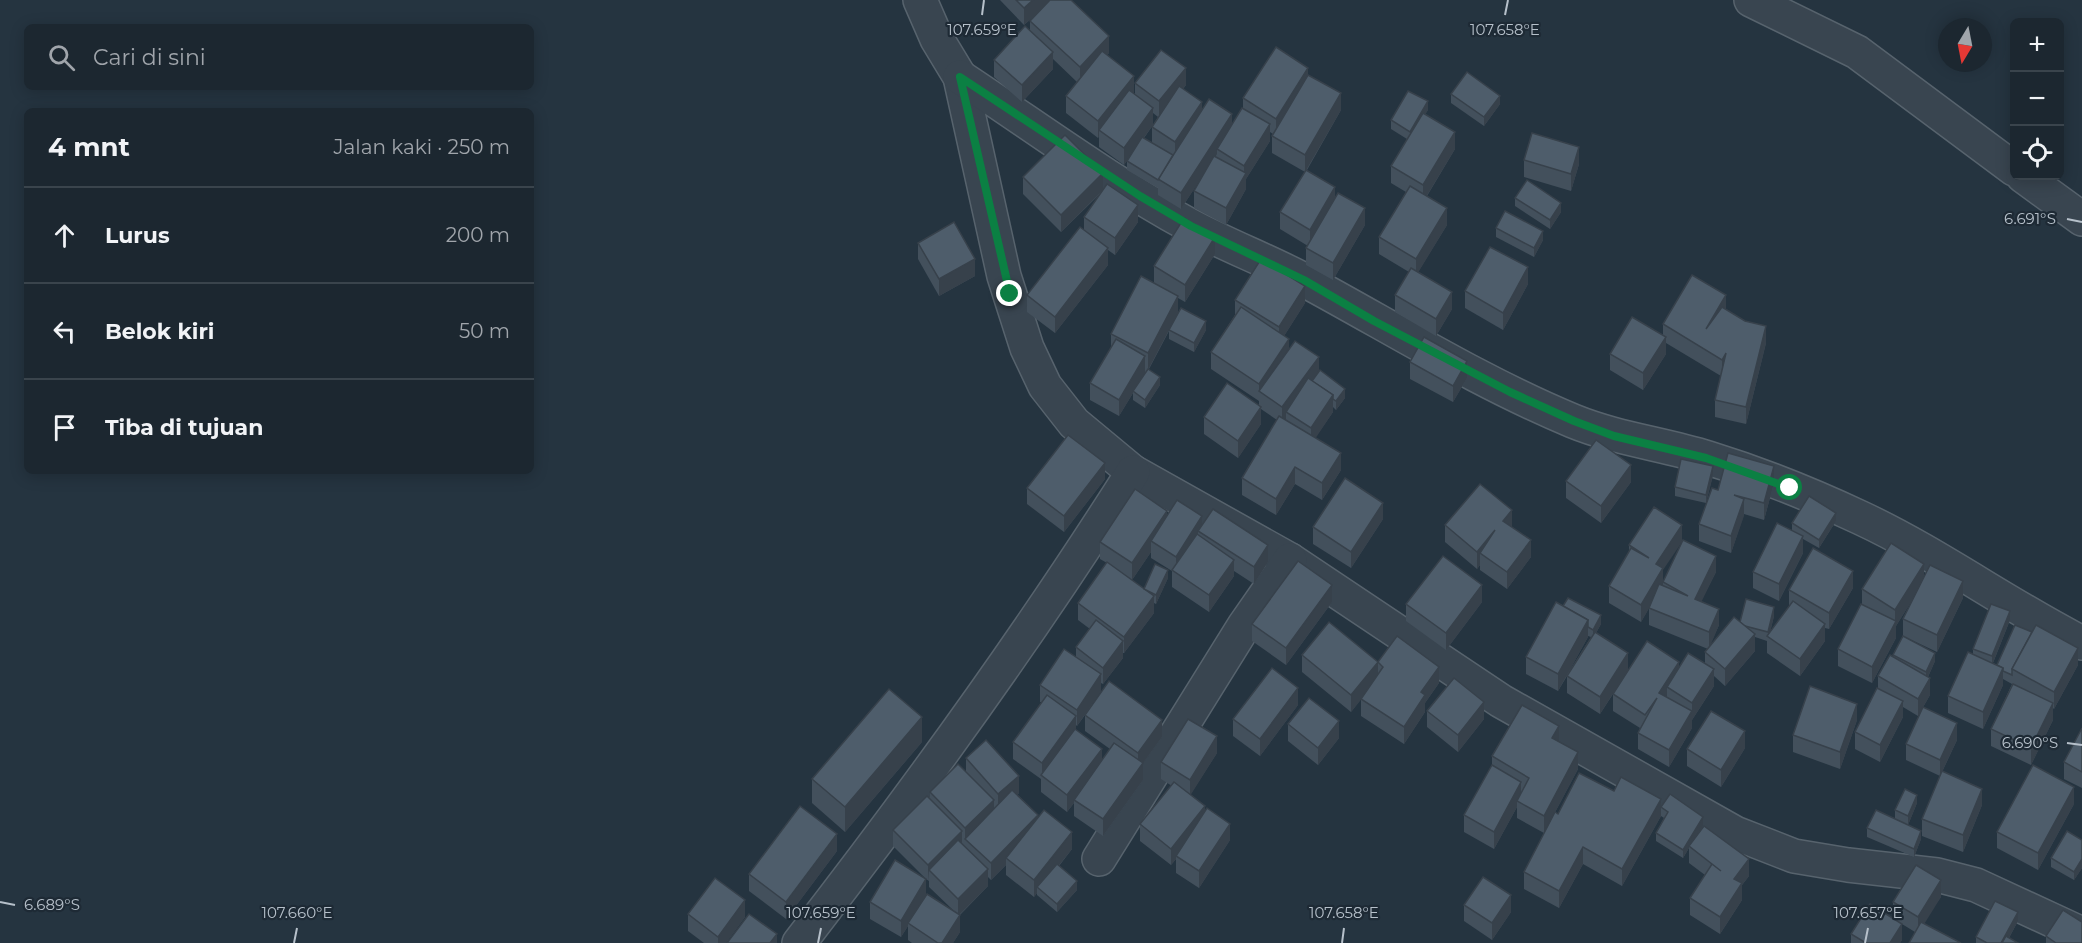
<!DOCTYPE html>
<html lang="id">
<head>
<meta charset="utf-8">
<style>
	:root { --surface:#1c2730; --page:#252f38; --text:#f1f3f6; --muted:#a0a5ab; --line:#3a444c }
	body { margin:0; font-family:Montserrat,sans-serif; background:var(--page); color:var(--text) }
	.controls { position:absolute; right:18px; top:18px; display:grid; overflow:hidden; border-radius:9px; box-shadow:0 3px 15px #0003 }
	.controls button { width:54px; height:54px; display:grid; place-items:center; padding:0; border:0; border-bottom:2px solid var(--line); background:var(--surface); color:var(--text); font:30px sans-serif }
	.compass { position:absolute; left:1938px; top:18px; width:54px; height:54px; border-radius:50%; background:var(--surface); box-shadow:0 3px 15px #0003; rotate:190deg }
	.stop { position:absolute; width:18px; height:18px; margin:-14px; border:4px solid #0b8043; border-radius:50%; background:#fff }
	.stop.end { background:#0b8043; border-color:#fff; box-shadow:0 2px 6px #0008 }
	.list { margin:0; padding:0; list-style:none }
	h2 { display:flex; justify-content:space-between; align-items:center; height:78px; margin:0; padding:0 24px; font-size:26px }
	h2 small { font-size:20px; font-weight:400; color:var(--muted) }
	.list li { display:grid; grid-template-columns:39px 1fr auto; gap:18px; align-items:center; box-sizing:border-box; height:96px; padding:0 24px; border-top:2px solid var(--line) }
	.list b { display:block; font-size:22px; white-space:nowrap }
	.list em { font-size:20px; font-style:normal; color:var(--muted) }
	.icon { flex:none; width:33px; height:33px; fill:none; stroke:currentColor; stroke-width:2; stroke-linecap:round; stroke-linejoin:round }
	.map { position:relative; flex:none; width:2082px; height:943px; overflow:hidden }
	.search { position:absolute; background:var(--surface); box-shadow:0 3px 15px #0003; left:24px; top:24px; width:510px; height:66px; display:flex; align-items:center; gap:15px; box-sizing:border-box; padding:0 21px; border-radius:9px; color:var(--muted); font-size:22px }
	.panel { position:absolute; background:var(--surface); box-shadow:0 3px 15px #0003; left:24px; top:108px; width:510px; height:366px; border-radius:9px }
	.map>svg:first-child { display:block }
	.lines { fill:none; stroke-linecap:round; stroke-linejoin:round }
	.street-casing { stroke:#57636d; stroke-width:36 }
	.street { stroke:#394550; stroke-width:33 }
	.wall { fill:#43505c; fill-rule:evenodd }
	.shaded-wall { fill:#37414b }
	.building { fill:#4e5d6b; stroke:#37414b; stroke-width:1.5 }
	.route { stroke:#0b8043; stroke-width:8 }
	.ticks { fill:none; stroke:#b6c0ca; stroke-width:2 }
	.ticks-label { font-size:15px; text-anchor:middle; fill:#b6c0ca; stroke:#1e2a35; stroke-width:4.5; stroke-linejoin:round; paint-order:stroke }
</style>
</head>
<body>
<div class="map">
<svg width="2082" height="943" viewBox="0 0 2082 943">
	<rect width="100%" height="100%" fill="#253440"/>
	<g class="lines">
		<defs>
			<g id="street">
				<path d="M920,0L937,39L960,77L1004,276L1027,348L1045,386L1074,423L1133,472L1290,560L1501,701L1735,833L1794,856L1848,865L1937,875L1976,885L2082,934"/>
				<path d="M1751,0L1857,52L2014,169"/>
				<path d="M960,77C1036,127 1110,182 1189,225C1226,245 1266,260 1304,280C1393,328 1479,382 1573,421C1617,439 1663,444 1708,458C1760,474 1812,495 1861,518C1938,554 2007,605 2082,643"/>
				<path d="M2023,176L2082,219"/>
				<path d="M1099,859L1244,626L1290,560"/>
				<path d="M799,943C917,791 1030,635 1133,472"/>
			</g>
		</defs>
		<!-- street casing -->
		<use href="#street" class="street-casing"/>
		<!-- street -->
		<use href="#street" class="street"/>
	</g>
	<!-- wall -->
	<g class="wall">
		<path d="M1000,0H1071L1109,53L1107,55L1134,93H1133L1135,95V83L1186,85L1183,89L1202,111L1232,124L1243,108V98L1308,75L1341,110L1307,170L1365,225L1333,280L1306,265V248L1308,246L1280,229V212L1305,172L1272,153V136L1273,134L1270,132V141L1246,179V189L1226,225L1194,208V191L1203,175L1181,209L1158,195V188L1127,170V161L1128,159L1124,165L1099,147V136L1098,138L1066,113V96L1077,82L1053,59V69L1022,102L994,77V60L1030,31V21L1039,12L1024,25ZM1153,113L1158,117L1152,127V143L1144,138L1153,125Z"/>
		<path d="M1451,94L1500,104L1484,126L1451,103Z"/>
		<path d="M1428,110L1425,114L1455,149L1427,196L1447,225L1418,272L1452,309L1436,336L1395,312V295L1409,272L1379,254V237L1406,192L1391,183V166L1407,139L1391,129V120Z"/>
		<path d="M1524,160L1579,164L1571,191L1524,177Z"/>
		<path d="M1023,177L1103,189L1138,222L1115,255L1108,250V265L1055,333L1027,312V295L1084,230V217L1102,192L1061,232L1023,194Z"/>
		<path d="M1515,198L1561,212L1550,229L1515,206Z"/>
		<path d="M1496,228L1543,240L1534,257L1496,237Z"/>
		<path d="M918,243L975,276L939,296L918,259Z"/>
		<path d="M1215,254L1185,302L1178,298V313L1206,330L1194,352L1169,339V331L1149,369L1160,385L1145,408L1133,400V393L1119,416L1090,400V383L1111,349V334L1154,283V266Z"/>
		<path d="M1528,284L1503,330L1465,308V291Z"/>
		<path d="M1235,300L1305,303L1284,336L1289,349L1319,371L1345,398L1336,410L1333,407V412L1315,438L1341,470L1322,500L1295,484L1276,515L1242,495V478L1277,420L1261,409V424L1238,458L1204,434V417L1259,406V401L1211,369V352L1235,315Z"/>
		<path d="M1726,310L1766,343L1746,424L1715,417V400L1721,376L1666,343V354L1643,390L1610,370V354L1663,335V324Z"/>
		<path d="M1410,362L1467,378L1453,402L1410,379Z"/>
		<path d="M1713,475L1706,503L1675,496V487Z"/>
		<path d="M1105,479L1064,532L1027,504V488Z"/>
		<path d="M1566,481L1631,482L1601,523L1566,498Z"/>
		<path d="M1774,483L1764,520L1744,514L1731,553L1699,541V524L1718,490Z"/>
		<path d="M1654,507L1663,570V581L1716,572L1701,601L1719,625L1710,645L1740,622L1774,616L1770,632L1789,607V590L1853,588L1829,629L1825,628V641L1800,676L1767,653V641L1755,637V651L1725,686L1714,676V686L1692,720V728L1669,767L1638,749V733L1640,728L1613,711V694L1600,714L1567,693V676L1558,691L1526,674V657L1556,602L1601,624L1596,633L1628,670L1679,667L1705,663V652L1708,649L1649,625V608L1641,622L1609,603V586L1629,552V545ZM1588,636L1591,637L1568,673L1588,637Z"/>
		<path d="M1167,517L1202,525L1268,562L1254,584L1234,571V576L1209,612L1172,587V571L1151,558V552L1132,580L1123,574L1144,589L1168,578L1156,604L1154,603V613L1124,653H1123V658L1103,684L1101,683V691L1092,704L1162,737L1143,763V780L1103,836L1074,816V803L1067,812L1041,792V779L1013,759V742L1042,702H1040V685L1076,657V647L1090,629L1078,620V603L1107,563L1100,559V542ZM1085,715V731L1110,749L1102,761L1076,730V725L1077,726Z"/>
		<path d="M1383,519L1351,568L1313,544V527Z"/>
		<path d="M1836,521L1819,548L1803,539V553L1779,601L1753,588V572L1792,530V523Z"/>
		<path d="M1445,525L1512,527L1531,557L1507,589L1480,570V565L1477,569L1445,542Z"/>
		<path d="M1924,576L1963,598L1937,652L1903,636V619L1914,597L1896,626V638L1872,683L1838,666V649L1862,604V589Z"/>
		<path d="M1332,602L1286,665L1252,641V624Z"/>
		<path d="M1482,602L1446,650L1406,621V604Z"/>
		<path d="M2010,620L1993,663L1997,665H2078L2054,709L2053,708V720L2031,765L1991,746V729L2012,684L2003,679V685L1983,729L1948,713V696L1973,654V649Z"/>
		<path d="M1302,655L1378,662L1439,683L1425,703V712L1404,744L1361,716V699L1351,712L1302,672Z"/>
		<path d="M1893,655L1935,661L1928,677L1930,695L1918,716L1903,707V717L1880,762L1855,749V732L1878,688V676L1893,657Z"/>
		<path d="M1298,705L1260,756L1233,736V719Z"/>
		<path d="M1427,711L1484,719L1458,752L1427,727Z"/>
		<path d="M1857,720L1840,769L1793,752V735Z"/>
		<path d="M1288,724L1339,738L1318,765L1288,741Z"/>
		<path d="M2082,728V788L2064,779V762Z"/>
		<path d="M1957,740L1942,772L1982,805L1963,852L1922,836V819L1940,776L1906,760V744Z"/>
		<path d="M922,742L845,832L812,803V779Z"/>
		<path d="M1559,742L1578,769L1544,833L1517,818V807L1494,849L1464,832V815L1492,765V756Z"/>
		<path d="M1745,748L1721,787L1687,766V749Z"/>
		<path d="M1217,753L1190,795L1230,840L1199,888L1176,873V859L1171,865L1140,841V824L1172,786L1161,779V762Z"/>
		<path d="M966,758L1019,793L1017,795L1038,818L1072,849L1059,866L1077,890L1057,912L1037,895V893L1034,897L1006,875V865L991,880L988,877V886L960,915V932L953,943H912L908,940V926L901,937L870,919V902L926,879L893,846V830L930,798V792L966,772ZM926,879L929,881V887L953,910L921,904L926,896Z"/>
		<path d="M1614,791L1661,807L1703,826L1696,837L1749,876L1742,885V900L1720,934L1690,915V898L1705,875L1689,863V848L1683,858L1656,841V833L1664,818L1661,816L1622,886L1583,864L1559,908L1524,889V872L1558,814Z"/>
		<path d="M1917,803L1908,825L1921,839L1914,857L1867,837V828L1895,819V810Z"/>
		<path d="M2074,804L2038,870L1997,848V832Z"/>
		<path d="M2082,840V868L2074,880L2051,867V858Z"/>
		<path d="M837,851L786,919L749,891V874Z"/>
		<path d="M1941,897L1915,932L1902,924V940L1900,943H1851V934L1893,918V902Z"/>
		<path d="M1464,905L1511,912L1492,940L1464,921Z"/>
		<path d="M688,914L745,917L726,943H704L688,931Z"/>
		<path d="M2018,921L2009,938L2018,943H1976V937Z"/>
		<path d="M2046,936L2082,943H2046Z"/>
	</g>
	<!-- shaded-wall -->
	<g class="shaded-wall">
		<path d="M1033,0H1052L1024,25V8Z"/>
		<path d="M1109,36V53L1080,84V67Z"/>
		<path d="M1053,52V69L1022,102V85Z"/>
		<path d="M1186,68V85L1159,118V101Z"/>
		<path d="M1308,68V85L1276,135V119Z"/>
		<path d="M1134,76V93L1102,132L1099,130V136L1098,138V121Z"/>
		<path d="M1341,93V110L1305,172V155Z"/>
		<path d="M1500,96V104L1484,126V117Z"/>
		<path d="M1428,101V110L1410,140V132Z"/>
		<path d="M1202,102V119L1175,159V142Z"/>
		<path d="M1153,108V125L1124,165V148Z"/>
		<path d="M1232,114V130L1217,149V154L1181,209V193Z"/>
		<path d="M1270,124V141L1246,179V189L1226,225V208L1244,176V166Z"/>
		<path d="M1455,132V149L1423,202V185Z"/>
		<path d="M1579,147V164L1571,191V174Z"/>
		<path d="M1103,173V190L1061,232V215Z"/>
		<path d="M1335,187V204L1310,247V230Z"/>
		<path d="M1561,203V212L1550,229V220Z"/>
		<path d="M1138,205V222L1115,255V238Z"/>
		<path d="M1365,208V225L1333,280V263Z"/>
		<path d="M1447,208V225L1416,276V259Z"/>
		<path d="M1543,231V240L1534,257V248Z"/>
		<path d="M1215,237V254L1185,302V285Z"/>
		<path d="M1108,248V265L1055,333V317Z"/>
		<path d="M975,259V276L939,296V279Z"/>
		<path d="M1528,267V284L1503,330V313Z"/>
		<path d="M1305,286V303L1279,344V327Z"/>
		<path d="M1452,292V309L1436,336V319Z"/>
		<path d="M1726,295V312L1706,329Z"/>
		<path d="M1178,296V313L1148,370V353Z"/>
		<path d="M1206,321V330L1194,352V343Z"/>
		<path d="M1766,326V343L1746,424V407Z"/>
		<path d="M1666,337V354L1643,390V373Z"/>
		<path d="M1289,339V356L1259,391V384Z"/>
		<path d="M1726,353L1722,376V360Z"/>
		<path d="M1145,356V373L1133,391V393L1119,416V400Z"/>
		<path d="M1319,357V374L1286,412V419L1282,424V407Z"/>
		<path d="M1467,361V378L1453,402V386Z"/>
		<path d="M1160,377V385L1145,408V400Z"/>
		<path d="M1345,389V398L1336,410V401Z"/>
		<path d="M1333,395V412L1311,445V428Z"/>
		<path d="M1261,407V424L1238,458V441Z"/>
		<path d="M1341,453V470L1322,500V483Z"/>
		<path d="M1105,463V479L1064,532V516Z"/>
		<path d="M1631,465V482L1601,523V506Z"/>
		<path d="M1713,466V475L1706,503V495Z"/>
		<path d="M1774,466V483L1764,520V503Z"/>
		<path d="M1295,467V484L1276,515V499Z"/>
		<path d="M1744,499V516L1731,553V536Z"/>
		<path d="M1383,503V519L1351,568V552Z"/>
		<path d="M1512,510V527L1503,521Z"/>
		<path d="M1167,511V528L1151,541V552L1132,580V563Z"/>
		<path d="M1836,513V521L1819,548V540Z"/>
		<path d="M1202,516V533L1198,531V540L1176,574V557Z"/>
		<path d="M1682,525V542L1663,570V585L1641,622V605L1656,564Z"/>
		<path d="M1495,530L1480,553V565L1477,569V552Z"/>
		<path d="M1803,536V553L1779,601V584Z"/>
		<path d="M1531,540V557L1507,589V572Z"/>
		<path d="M1268,545V562L1254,584V567Z"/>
		<path d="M1716,556V572L1695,615V599Z"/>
		<path d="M1234,560V576L1209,612V595Z"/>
		<path d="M1924,564V581L1896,626V638L1872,683V667L1895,622V610Z"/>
		<path d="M1168,570V578L1156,604V595Z"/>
		<path d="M1853,571V588L1829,629V613Z"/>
		<path d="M1963,581V598L1937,652V635Z"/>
		<path d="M1332,585V602L1286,665V648Z"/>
		<path d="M1482,585V602L1446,650V633Z"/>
		<path d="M1154,596V613L1124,653V637Z"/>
		<path d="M1774,607V616L1769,637L1768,636V632Z"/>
		<path d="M1719,609V625L1709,649V632Z"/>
		<path d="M2010,611V620L1992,665V656Z"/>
		<path d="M1601,615V624L1593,638V630Z"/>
		<path d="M1588,620V637L1558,691V674Z"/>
		<path d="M1825,624V641L1800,676V659Z"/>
		<path d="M1755,634V651L1725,686V669Z"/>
		<path d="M1123,641V658L1103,684V668Z"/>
		<path d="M2078,648V665L2054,709V692Z"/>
		<path d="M1628,653V670L1600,714V697Z"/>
		<path d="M1935,653V661L1926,681V672Z"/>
		<path d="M1378,662V679L1351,712V695Z"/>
		<path d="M1679,662V679L1667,687V698L1659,693Z"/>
		<path d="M1439,667V683L1425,703V712L1404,744V727L1421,692Z"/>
		<path d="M2003,668V685L1983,729V712Z"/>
		<path d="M1714,669V686L1692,720V703Z"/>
		<path d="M1101,674V691L1077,726V710Z"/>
		<path d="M1930,678V695L1918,716V699Z"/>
		<path d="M1298,688V705L1260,756V739Z"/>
		<path d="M1903,701V717L1880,762V745Z"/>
		<path d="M1484,702V719L1458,752V735Z"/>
		<path d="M2053,703V720L2031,765V748Z"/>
		<path d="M1857,704V720L1840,769V752Z"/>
		<path d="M1692,711V728L1669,767V750Z"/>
		<path d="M1076,716V733L1042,776V763Z"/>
		<path d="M922,717V742L845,832V807Z"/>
		<path d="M1162,720V737L1138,770V753Z"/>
		<path d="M1339,721V738L1318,765V748Z"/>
		<path d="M1957,723V740L1940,776V760Z"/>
		<path d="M1559,726V743L1552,738Z"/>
		<path d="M1745,731V748L1721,787V770Z"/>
		<path d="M1217,736V753L1190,796V780Z"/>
		<path d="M1102,749V766L1074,800V803L1067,812V795Z"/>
		<path d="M1578,752V769L1544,833V816Z"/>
		<path d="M1143,763V780L1103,836V819Z"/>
		<path d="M1019,776V793L998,811V794Z"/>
		<path d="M1521,782V798L1517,801V807L1494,849V832Z"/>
		<path d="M2074,787V804L2038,870V853Z"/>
		<path d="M1982,789V805L1963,852V835Z"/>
		<path d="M1917,795V803L1908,825V816Z"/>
		<path d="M1661,799V816L1622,886V869Z"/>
		<path d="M994,800V817L965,839V828Z"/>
		<path d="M1205,806V823L1176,856V859L1171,865V849Z"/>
		<path d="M1038,815V832L1006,858V865L991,880V863Z"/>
		<path d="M1703,817V826L1690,847L1689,846V848L1683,858V850Z"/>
		<path d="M1230,824V840L1199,888V871Z"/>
		<path d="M962,831V848L929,870L928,881V865Z"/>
		<path d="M1921,831V839L1914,857V849Z"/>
		<path d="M1072,832V849L1040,889L1037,887V893L1034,897V880Z"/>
		<path d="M837,834V851L786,919V902Z"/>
		<path d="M1583,847V864L1559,908V891Z"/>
		<path d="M1749,859V876L1742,885V900L1720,934V917L1734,879Z"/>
		<path d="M2082,859V868L2074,880V872Z"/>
		<path d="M988,869V886L958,916V899Z"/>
		<path d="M926,879V896L909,924L908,923V926L901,937V921Z"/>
		<path d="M1941,880V897L1918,934V917Z"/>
		<path d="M1077,881V890L1057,912V904Z"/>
		<path d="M1511,895V912L1492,940V923Z"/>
		<path d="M745,900V917L726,943H718V937Z"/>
		<path d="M2018,912V921L2006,943H2001Z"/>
		<path d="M960,915V932L953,943H942Z"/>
		<path d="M1902,924V940L1900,943H1890Z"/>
		<path d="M777,934V943H770Z"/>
	</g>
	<!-- building -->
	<g class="building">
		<path d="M1016,0H1033L1024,8Z"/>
		<path d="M1050,0H1071L1109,36L1080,67L1030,21Z"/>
		<path d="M1025,26L1053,52L1022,85L994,60Z"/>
		<path d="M1276,47L1308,68L1276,119L1243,98Z"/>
		<path d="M1161,50L1186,68L1159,101L1135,83Z"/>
		<path d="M1102,51L1134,76L1098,121L1066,96Z"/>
		<path d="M1467,72L1500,96L1484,117L1451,94Z"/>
		<path d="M1308,75L1341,93L1305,155L1272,136Z"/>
		<path d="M1179,86L1202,102L1175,142L1152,127Z"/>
		<path d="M1129,90L1153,108L1124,148L1099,130Z"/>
		<path d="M1408,91L1428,101L1410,132L1391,120Z"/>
		<path d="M1209,99L1232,114L1181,193L1158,179Z"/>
		<path d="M1242,108L1270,124L1244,166L1217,149Z"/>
		<path d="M1423,113L1455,132L1423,185L1391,166Z"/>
		<path d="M1532,133L1579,147L1571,174L1524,160Z"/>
		<path d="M1065,135L1103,173L1061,215L1023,177Z"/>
		<path d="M1142,137L1173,155L1158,180L1127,161Z"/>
		<path d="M1214,156L1246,173L1226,208L1194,191Z"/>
		<path d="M1306,170L1335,187L1310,230L1280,212Z"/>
		<path d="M1527,180L1561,203L1550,220L1515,198Z"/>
		<path d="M1107,184L1138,205L1115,238L1084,217Z"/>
		<path d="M1410,186L1447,208L1416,259L1379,237Z"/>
		<path d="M1338,193L1365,208L1333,263L1306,248Z"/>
		<path d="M1505,211L1543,231L1534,248L1496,228Z"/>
		<path d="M1184,218L1215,237L1185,285L1154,266Z"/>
		<path d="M954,222L975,259L939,279L918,243Z"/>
		<path d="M1080,227L1108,248L1055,317L1027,295Z"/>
		<path d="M1490,247L1528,267L1503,313L1465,291Z"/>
		<path d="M1261,259L1305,286L1279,327L1235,300Z"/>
		<path d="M1411,268L1452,292L1436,319L1395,295Z"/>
		<path d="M1692,275L1726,295L1706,329L1722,307L1745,321L1766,326L1746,407L1715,400L1726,353L1722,360L1663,324Z"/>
		<path d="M1141,276L1178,296L1148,353L1111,334Z"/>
		<path d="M1241,307L1289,339L1259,384L1211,352Z"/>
		<path d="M1181,308L1206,321L1194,343L1169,330Z"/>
		<path d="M1632,317L1666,337L1643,373L1610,354Z"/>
		<path d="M1424,337L1467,361L1453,386L1410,362Z"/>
		<path d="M1116,339L1145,356L1119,400L1090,383Z"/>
		<path d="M1295,341L1319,357L1282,407L1259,391Z"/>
		<path d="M1148,369L1160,377L1145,400L1133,391Z"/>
		<path d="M1320,370L1345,389L1336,401L1333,399V395L1312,381Z"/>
		<path d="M1308,378L1333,395L1311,428L1286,412Z"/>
		<path d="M1227,383L1261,407L1238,441L1204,417Z"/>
		<path d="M1279,416L1341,453L1322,483L1295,467L1276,499L1242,478Z"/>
		<path d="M1068,435L1105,463L1064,516L1027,488Z"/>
		<path d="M1596,440L1631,465L1601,506L1566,481Z"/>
		<path d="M1728,453L1774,466L1764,503L1734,495L1744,499L1731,536L1699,524L1712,488L1718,490Z"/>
		<path d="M1681,459L1713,466L1706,495L1675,487Z"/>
		<path d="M1345,478L1383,503L1351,552L1313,527Z"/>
		<path d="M1480,484L1512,510L1503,521L1531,540L1507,572L1480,553L1495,530L1477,552L1445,525Z"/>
		<path d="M1135,489L1167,511L1132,563L1100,542Z"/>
		<path d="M1809,496L1836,513L1819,540L1792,523Z"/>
		<path d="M1177,500L1202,516L1176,557L1151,541Z"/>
		<path d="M1654,507L1682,525L1656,564L1663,568L1641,605L1609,586L1631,548L1649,558L1629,545Z"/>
		<path d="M1213,509L1268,545L1254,567L1198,531Z"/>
		<path d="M1777,523L1803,536L1779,584L1753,572Z"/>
		<path d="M1197,534L1234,560L1209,595L1172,570Z"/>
		<path d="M1683,540L1716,556L1695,599L1719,609L1709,632L1649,608L1659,584L1688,596L1663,582Z"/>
		<path d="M1891,543L1924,564L1895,610L1862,589Z"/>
		<path d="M1813,548L1853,571L1829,613L1789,590Z"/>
		<path d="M1443,556L1482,585L1446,633L1406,604Z"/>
		<path d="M1298,561L1332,585L1286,648L1252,624Z"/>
		<path d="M1107,562L1154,596L1124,637L1078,603Z"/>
		<path d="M1155,564L1168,570L1156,595L1144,589Z"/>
		<path d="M1930,565L1963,581L1937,635L1903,619Z"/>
		<path d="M1568,598L1601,615L1593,630L1588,627V620L1563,606Z"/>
		<path d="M1746,599L1774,607L1768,632L1745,626L1740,622Z"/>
		<path d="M1793,601L1825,624L1800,659L1767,636Z"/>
		<path d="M1556,602L1588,620L1558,674L1526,657Z"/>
		<path d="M1861,604L1896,621L1872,667L1838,649Z"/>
		<path d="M1991,604L2010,611L1992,656L1973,649Z"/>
		<path d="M1734,617L1755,634L1725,669L1705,652Z"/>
		<path d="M1096,620L1123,641L1103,668L1076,647Z"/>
		<path d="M1329,622L1378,662L1397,636L1439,667L1421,692L1425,695L1404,727L1361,699L1383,667L1378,662L1351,695L1302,655Z"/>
		<path d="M2015,625L2032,632L2012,669V675L2003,671V668L1997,665Z"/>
		<path d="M2036,625L2078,648L2054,692L2012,669Z"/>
		<path d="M1595,632L1628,653L1600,697L1567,676Z"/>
		<path d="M1903,636L1935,653L1926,672L1893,655Z"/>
		<path d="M1647,641L1679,662L1659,693L1692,711L1669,750L1638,733L1657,698L1645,715L1613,694Z"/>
		<path d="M1064,649L1101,674L1077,710L1040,685Z"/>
		<path d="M1968,652L2003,668L1983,712L1948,696Z"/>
		<path d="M1688,653L1714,669L1692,703L1667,687Z"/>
		<path d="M1890,655L1930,678L1918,699L1878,676Z"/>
		<path d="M1272,668L1298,688L1260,739L1233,719Z"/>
		<path d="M1454,678L1484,702L1458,735L1427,711Z"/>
		<path d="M1109,681L1162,720L1138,753L1085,715Z"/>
		<path d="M2013,684L2053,703L2031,748L1991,729Z"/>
		<path d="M1810,686L1857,704L1840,752L1793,735Z"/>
		<path d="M1877,688L1903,701L1880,745L1855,732Z"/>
		<path d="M889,689L922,717L845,807L812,779Z"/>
		<path d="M1047,695L1076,716L1042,763L1013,742Z"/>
		<path d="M1309,698L1339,721L1318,748L1288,724Z"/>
		<path d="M1522,705L1559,726L1552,738L1578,752L1544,816L1517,801L1529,778L1492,756Z"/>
		<path d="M1923,707L1957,723L1940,760L1906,744Z"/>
		<path d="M1711,711L1745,731L1721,770L1687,749Z"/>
		<path d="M1188,719L1217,736L1190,780L1161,762Z"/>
		<path d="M2082,728V772L2064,762Z"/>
		<path d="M1075,729L1102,749L1067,795L1041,775Z"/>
		<path d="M986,740L1019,776L998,794L966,758Z"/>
		<path d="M1114,743L1143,763L1103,819L1074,800Z"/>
		<path d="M958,764L994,800L965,828L930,792Z"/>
		<path d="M1492,765L1521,782L1494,832L1464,815Z"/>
		<path d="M2033,765L2074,787L2038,853L1997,832Z"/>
		<path d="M1942,771L1982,789L1963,835L1922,819Z"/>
		<path d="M1579,773L1614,791L1621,777L1661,799L1622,869L1583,847L1559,891L1524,872L1555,812L1558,814Z"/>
		<path d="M1174,782L1205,806L1171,849L1140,824Z"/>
		<path d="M1905,789L1917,795L1908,816L1895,810Z"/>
		<path d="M1012,790L1038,815L991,863L965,839Z"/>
		<path d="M1670,794L1703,817L1683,850L1656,833L1668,812L1661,807Z"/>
		<path d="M927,796L962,831L928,865L893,830Z"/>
		<path d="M800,806L837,834L786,902L749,874Z"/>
		<path d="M1207,808L1230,824L1199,871L1176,856Z"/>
		<path d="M1044,810L1072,832L1034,880L1006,858Z"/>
		<path d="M1876,810L1921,831L1914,849L1867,828Z"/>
		<path d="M1704,826L1749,859L1734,879L1742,883L1720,917L1690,898L1712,864L1721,871L1689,846Z"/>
		<path d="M2067,831L2082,840V859L2074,872L2051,858Z"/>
		<path d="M958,840L988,869L958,899L929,870Z"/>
		<path d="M895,860L926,879L901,921L870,902Z"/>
		<path d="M1057,864L1077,881L1057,904L1037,887Z"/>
		<path d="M1916,865L1941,880L1918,917L1893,902Z"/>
		<path d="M1483,877L1511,895L1492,923L1464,905Z"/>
		<path d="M715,878L745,900L718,937L688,914Z"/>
		<path d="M927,894L960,915L942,943H938L908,923Z"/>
		<path d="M1995,901L2018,912L2001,943H1987L1976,937Z"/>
		<path d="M1870,904L1902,924L1890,943H1866L1851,934Z"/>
		<path d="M2063,910L2082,922V943H2056L2046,936Z"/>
		<path d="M749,914L777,934L770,943H727Z"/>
		<path d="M1921,922L1961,943H1909Z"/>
		<path d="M2006,936L2018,943H2002Z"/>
	</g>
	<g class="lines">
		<!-- route -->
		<path class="route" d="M1010,294L960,77L1140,196L1191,226L1304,280L1374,321L1510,392L1574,421L1614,436L1706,458L1790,488"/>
	</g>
	<!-- ticks -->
	<path class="ticks" d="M982,15L984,0M1505,15L1508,0M2067,219L2082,222M2067,743L2082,745M0,902L15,905M294,943L297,928M818,943L821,928M1342,943L1344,928M1865,943L1868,928"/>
	<g class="ticks-label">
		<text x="982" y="35">107.659°E</text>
		<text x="1505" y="35">107.658°E</text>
		<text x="2030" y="224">6.691°S</text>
		<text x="2030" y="748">6.690°S</text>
		<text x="52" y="910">6.689°S</text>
		<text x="297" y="918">107.660°E</text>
		<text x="821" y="918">107.659°E</text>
		<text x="1344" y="918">107.658°E</text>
		<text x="1868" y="918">107.657°E</text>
	</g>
</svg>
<div class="controls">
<button>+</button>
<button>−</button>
<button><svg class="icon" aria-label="locate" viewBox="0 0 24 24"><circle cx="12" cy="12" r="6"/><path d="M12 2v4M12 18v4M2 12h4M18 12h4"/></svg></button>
</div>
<svg class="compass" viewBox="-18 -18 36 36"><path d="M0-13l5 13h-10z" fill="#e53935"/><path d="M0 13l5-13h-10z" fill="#a0a5ab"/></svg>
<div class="stop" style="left:1790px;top:488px"></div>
<div class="stop end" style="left:1010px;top:294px"></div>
<div class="search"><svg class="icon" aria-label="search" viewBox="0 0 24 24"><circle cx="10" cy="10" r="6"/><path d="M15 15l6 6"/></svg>Cari di sini</div>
<section class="panel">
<h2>4 mnt<small>Jalan kaki · 250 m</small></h2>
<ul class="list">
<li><svg class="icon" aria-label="ahead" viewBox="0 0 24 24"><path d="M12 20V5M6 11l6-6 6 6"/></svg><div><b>Lurus</b></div><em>200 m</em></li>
<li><svg class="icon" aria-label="left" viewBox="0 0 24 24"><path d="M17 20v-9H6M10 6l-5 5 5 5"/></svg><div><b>Belok kiri</b></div><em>50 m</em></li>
<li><svg class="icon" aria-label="arrive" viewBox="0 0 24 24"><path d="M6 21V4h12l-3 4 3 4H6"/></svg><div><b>Tiba di tujuan</b></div></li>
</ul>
</section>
</div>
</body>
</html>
